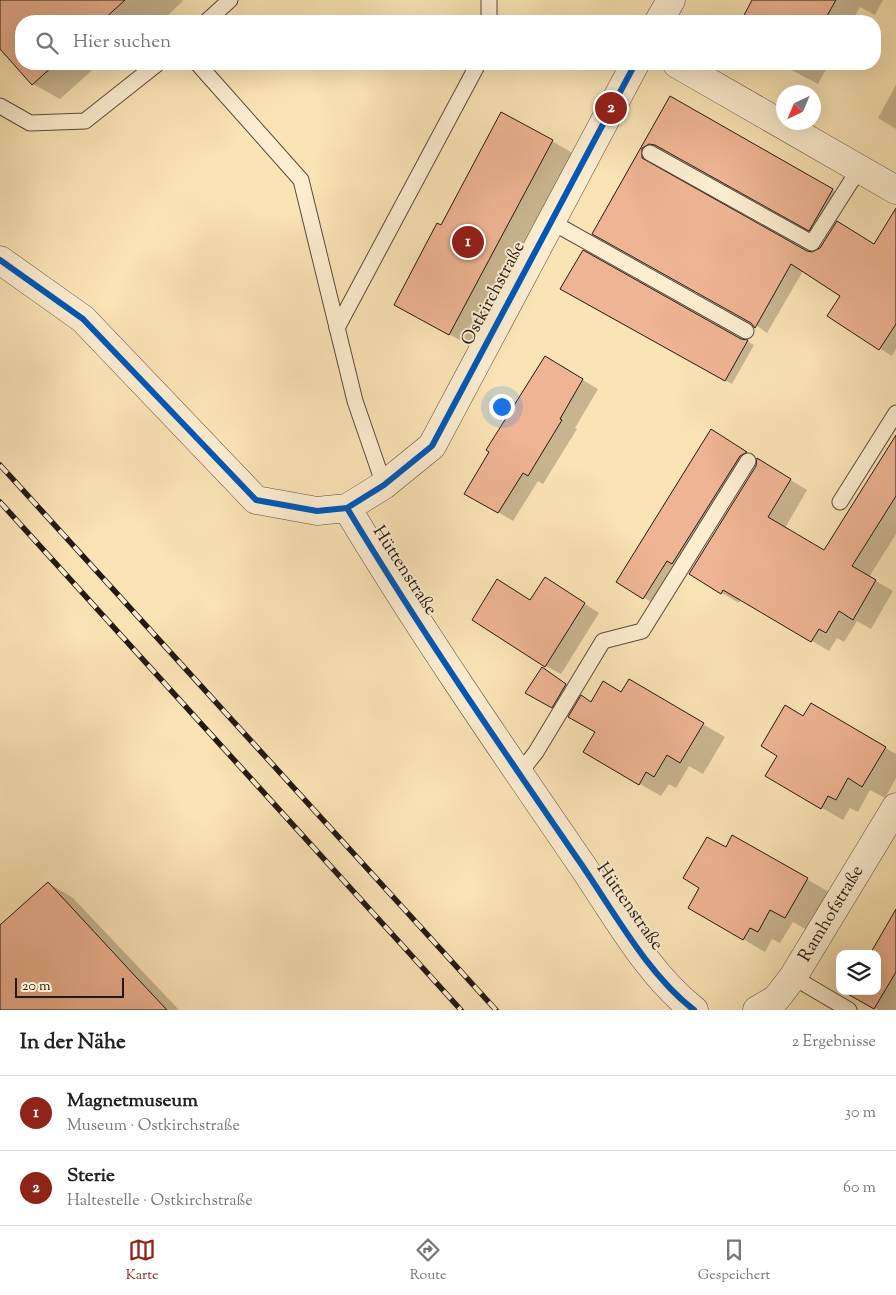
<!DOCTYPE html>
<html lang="de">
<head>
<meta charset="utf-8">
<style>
	:root { --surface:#fff; --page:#f6f6f6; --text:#222; --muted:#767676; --line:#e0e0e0; --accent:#8f2418 }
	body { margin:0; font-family:"Sorts Mill Goudy",serif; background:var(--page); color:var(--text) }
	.controls { position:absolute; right:15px; bottom:15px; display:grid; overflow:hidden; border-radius:10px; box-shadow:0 5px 20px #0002 }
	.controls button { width:45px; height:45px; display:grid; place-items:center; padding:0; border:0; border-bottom:1px solid var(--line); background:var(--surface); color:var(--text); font:25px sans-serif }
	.compass { position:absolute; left:776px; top:85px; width:45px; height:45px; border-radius:50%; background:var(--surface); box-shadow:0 5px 20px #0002; rotate:224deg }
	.scale { position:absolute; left:15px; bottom:12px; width:109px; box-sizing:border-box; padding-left:5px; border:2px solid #231813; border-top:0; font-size:14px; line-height:18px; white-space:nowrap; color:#231813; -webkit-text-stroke:4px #fcedcf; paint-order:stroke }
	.you { position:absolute; left:501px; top:406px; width:18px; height:18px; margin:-12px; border:4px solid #fff; border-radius:50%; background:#1a73e8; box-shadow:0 0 0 8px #1a73e833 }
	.badge { display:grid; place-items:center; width:32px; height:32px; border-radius:50%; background:var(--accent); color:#fff; font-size:16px; font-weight:700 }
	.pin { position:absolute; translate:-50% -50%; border:2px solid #fff; box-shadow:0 1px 5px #0006 }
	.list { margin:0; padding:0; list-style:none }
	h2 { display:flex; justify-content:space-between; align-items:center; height:65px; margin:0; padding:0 20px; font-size:21px }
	h2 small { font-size:16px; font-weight:400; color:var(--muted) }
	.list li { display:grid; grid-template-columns:32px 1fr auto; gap:15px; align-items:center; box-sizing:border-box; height:75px; padding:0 20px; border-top:1px solid var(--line) }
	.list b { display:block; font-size:19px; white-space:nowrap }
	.list p { margin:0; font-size:16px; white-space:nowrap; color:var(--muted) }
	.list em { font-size:16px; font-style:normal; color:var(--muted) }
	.icon { flex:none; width:28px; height:28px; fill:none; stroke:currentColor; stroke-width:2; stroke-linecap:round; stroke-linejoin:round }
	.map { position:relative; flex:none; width:896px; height:1010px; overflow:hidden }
	.search { position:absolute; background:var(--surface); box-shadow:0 5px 20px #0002; left:15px; right:15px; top:15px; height:55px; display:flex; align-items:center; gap:12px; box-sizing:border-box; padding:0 18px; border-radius:20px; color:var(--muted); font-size:19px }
	.sheet { height:215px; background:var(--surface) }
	nav { display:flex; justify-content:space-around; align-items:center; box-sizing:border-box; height:70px; border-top:1px solid var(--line); background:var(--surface); font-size:14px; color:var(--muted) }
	nav a { display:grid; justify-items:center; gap:2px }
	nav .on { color:var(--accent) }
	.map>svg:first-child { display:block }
	.shadow { fill:#0003 }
	.building { fill:#eeb493; stroke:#231813 }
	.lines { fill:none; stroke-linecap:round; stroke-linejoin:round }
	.lane-casing { stroke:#594b3c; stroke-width:17 }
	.street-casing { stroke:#594b3c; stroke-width:29 }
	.lane { stroke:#fcedcf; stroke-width:15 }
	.street { stroke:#fcedcf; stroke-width:28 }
	.rail-casing { stroke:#231813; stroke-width:5.5 }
	.rail { stroke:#fcedcf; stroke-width:4; stroke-dasharray:11; stroke-linecap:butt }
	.cycleway-casing { stroke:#fcedcf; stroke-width:9 }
	.cycleway { stroke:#0057b8; stroke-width:6 }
	.labels { text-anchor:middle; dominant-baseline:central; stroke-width:4; stroke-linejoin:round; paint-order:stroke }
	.street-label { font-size:18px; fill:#231813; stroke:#fcedcf }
</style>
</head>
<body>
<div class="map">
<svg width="896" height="1010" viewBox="0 0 896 1010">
	<rect width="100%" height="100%" fill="#fae3b5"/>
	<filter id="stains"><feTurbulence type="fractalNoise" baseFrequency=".004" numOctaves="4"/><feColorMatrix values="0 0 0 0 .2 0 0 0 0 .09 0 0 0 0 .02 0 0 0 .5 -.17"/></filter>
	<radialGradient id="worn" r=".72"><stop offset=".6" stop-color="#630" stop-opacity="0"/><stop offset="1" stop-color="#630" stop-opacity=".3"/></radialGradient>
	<!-- shadow -->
	<g class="shadow">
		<path d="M0,0H182L183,1L162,21H21V64H99L60,99L33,84L0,48Z"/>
		<path d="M754,0H883L875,15L860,7L852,21H742Z"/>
		<path d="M780,64H829L818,84Z"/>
		<path d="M896,85V129L878,118Z"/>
		<path d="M670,97L844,197L821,236L668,151H658L653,156L654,165L808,253L875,245L896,248V349L892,356L828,316L841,295L803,271L767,333L752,322L593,233Z"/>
		<path d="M552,141L574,154L471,346L417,317L442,227Z"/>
		<path d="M562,288L747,341L754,345L732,384Z"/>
		<path d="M546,358L598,389L575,428L577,429L543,484L538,481L513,521L466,493Z"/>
		<path d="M719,435L753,457L680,568L674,564L651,602L617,582Z"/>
		<path d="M896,438V534L869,577L893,591L871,629L857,621L844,642L837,638L829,651L741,599L739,603L690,574L774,470L807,490L785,528L825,552Z"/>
		<path d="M560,588L599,613L561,674L546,666L531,602Z"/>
		<path d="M550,673L573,689L560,711L527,693Z"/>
		<path d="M629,681L725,737L703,774L689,766L676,788L669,784L661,796L585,752L597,732L582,697L592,703L622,693Z"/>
		<path d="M811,705L896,754V778L885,798L870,790L858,812L850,808L843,820L767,776Z"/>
		<path d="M733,837L829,892L807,930L793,922L780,943L772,939L765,952L689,907Z"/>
		<path d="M48,883L73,898L179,1010H0V927Z"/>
		<path d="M896,912V1010H878L848,992L877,991Z"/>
	</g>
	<!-- building -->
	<g class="building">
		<path d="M0,0H125L102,21H21V64H55L32,85L0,49Z"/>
		<path d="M752,0H836L824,21H741Z"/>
		<path d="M670,96L833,189L809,231L655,145L649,144L642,148V158L807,251L812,252L820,248L837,221L874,244L896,208V324L879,350L827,316L840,296L791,264L755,328L751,323L592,234Z"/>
		<path d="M501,112L553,140L449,335L394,305L437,223L441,225Z"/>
		<path d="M583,250L741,339L748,340L725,381L560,289Z"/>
		<path d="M545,356L583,379L560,419L562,420L528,476L523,473L498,513L464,494L489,452L486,450Z"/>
		<path d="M711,429L747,452L740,456L672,564L667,561L643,599L616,582Z"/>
		<path d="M896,435V496L852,566L876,580L853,620L839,611L826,633L819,629L811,642L723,590L721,594L689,574L756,466L757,458L791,479L768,517L824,550Z"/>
		<path d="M545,577L585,603L545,667L472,620L497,579L530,600Z"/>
		<path d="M542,667L566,684L552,708L525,693Z"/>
		<path d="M629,679L704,723L680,763L667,755L654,777L646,772L639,785L583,752L595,732L568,717L581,695L591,702L603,681L621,692Z"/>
		<path d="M811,703L886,747L862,787L848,778L836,800L828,796L821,809L765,776L777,756L761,746L785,705L803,716Z"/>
		<path d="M732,835L808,878L785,918L770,910L758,932L750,928L743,940L688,908L699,888L683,878L707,837L726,847Z"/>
		<path d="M48,882L136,977L167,1010H0V925Z"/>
		<path d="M896,909V972L874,1009L846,993L877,991V954H870Z"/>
	</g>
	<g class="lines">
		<defs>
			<g id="lane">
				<path d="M489,0V21"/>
				<path d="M207,21L230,0"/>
				<path d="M198,64L301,180L355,401L384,485"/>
				<path d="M0,106L30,123L85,121L157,64"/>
				<path d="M650,153L812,243L859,169"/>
				<path d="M550,221L746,331"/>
				<path d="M337,328L478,64"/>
				<path d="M840,502L896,413"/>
				<path d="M519,774L536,752L603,641L642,631L748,461"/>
				<path d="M793,977L849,1010"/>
			</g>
			<g id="street">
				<path d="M659,21L671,0"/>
				<path d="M677,64L896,190"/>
				<path d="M0,260L83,319L256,500L317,511L347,508L384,485L432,446L635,64"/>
				<path d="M347,508C419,628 498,743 577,858C612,908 646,973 694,1010"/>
				<path d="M757,1010L776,999L793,977L896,807"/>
			</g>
		</defs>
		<!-- lane casing -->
		<use href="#lane" class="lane-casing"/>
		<!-- street casing -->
		<use href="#street" class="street-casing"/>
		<!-- lane -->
		<use href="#lane" class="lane"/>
		<!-- street -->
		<use href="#street" class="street"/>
		<defs>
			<g id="rail">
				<path d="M0,465L496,1010"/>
				<path d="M0,502L461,1010"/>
			</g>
		</defs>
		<!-- rail casing -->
		<use href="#rail" class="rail-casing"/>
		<!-- rail -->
		<use href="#rail" class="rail"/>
		<defs>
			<g id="cycleway">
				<path d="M0,260L83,319L256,500L317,511L347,508L384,485L432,446L635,64"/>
				<path d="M347,508C419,628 498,743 577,858C612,908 646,973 694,1010"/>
			</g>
		</defs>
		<!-- cycleway casing -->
		<use href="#cycleway" class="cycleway-casing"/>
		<!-- cycleway -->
		<use href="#cycleway" class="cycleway"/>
	</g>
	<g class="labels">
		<!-- street labels -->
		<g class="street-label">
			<text transform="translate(494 294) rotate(-62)">Ostkirchstraße</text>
			<text transform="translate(404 571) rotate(57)">Hüttenstraße</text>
			<text transform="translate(629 907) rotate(55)">Hüttenstraße</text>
			<text transform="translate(832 914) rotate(-59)">Ramhofstraße</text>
		</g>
	</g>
	<rect width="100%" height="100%" filter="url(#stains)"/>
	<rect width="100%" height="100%" fill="url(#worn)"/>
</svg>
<div class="controls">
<button><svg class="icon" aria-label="layers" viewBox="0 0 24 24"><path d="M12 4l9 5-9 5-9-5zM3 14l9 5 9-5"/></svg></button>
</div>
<svg class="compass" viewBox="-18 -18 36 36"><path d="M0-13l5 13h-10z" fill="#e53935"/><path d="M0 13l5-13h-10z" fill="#767676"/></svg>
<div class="scale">20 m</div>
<div class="you"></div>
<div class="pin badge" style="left:468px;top:242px">1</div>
<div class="pin badge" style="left:611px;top:108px">2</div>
<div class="search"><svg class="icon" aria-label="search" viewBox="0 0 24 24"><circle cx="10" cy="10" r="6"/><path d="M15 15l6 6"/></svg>Hier suchen</div>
</div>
<section class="sheet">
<h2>In der Nähe<small>2 Ergebnisse</small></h2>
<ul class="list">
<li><span class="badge">1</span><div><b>Magnetmuseum</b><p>Museum · Ostkirchstraße</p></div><em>30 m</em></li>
<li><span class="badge">2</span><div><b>Sterie</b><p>Haltestelle · Ostkirchstraße</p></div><em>60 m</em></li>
</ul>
</section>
<nav>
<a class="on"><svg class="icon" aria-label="map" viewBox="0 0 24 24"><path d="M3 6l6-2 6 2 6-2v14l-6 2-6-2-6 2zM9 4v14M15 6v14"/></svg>Karte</a>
<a><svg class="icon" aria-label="directions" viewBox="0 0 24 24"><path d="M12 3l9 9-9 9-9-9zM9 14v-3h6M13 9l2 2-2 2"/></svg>Route</a>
<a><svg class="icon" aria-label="saved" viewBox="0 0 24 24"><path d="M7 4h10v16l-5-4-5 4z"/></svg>Gespeichert</a>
</nav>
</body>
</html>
